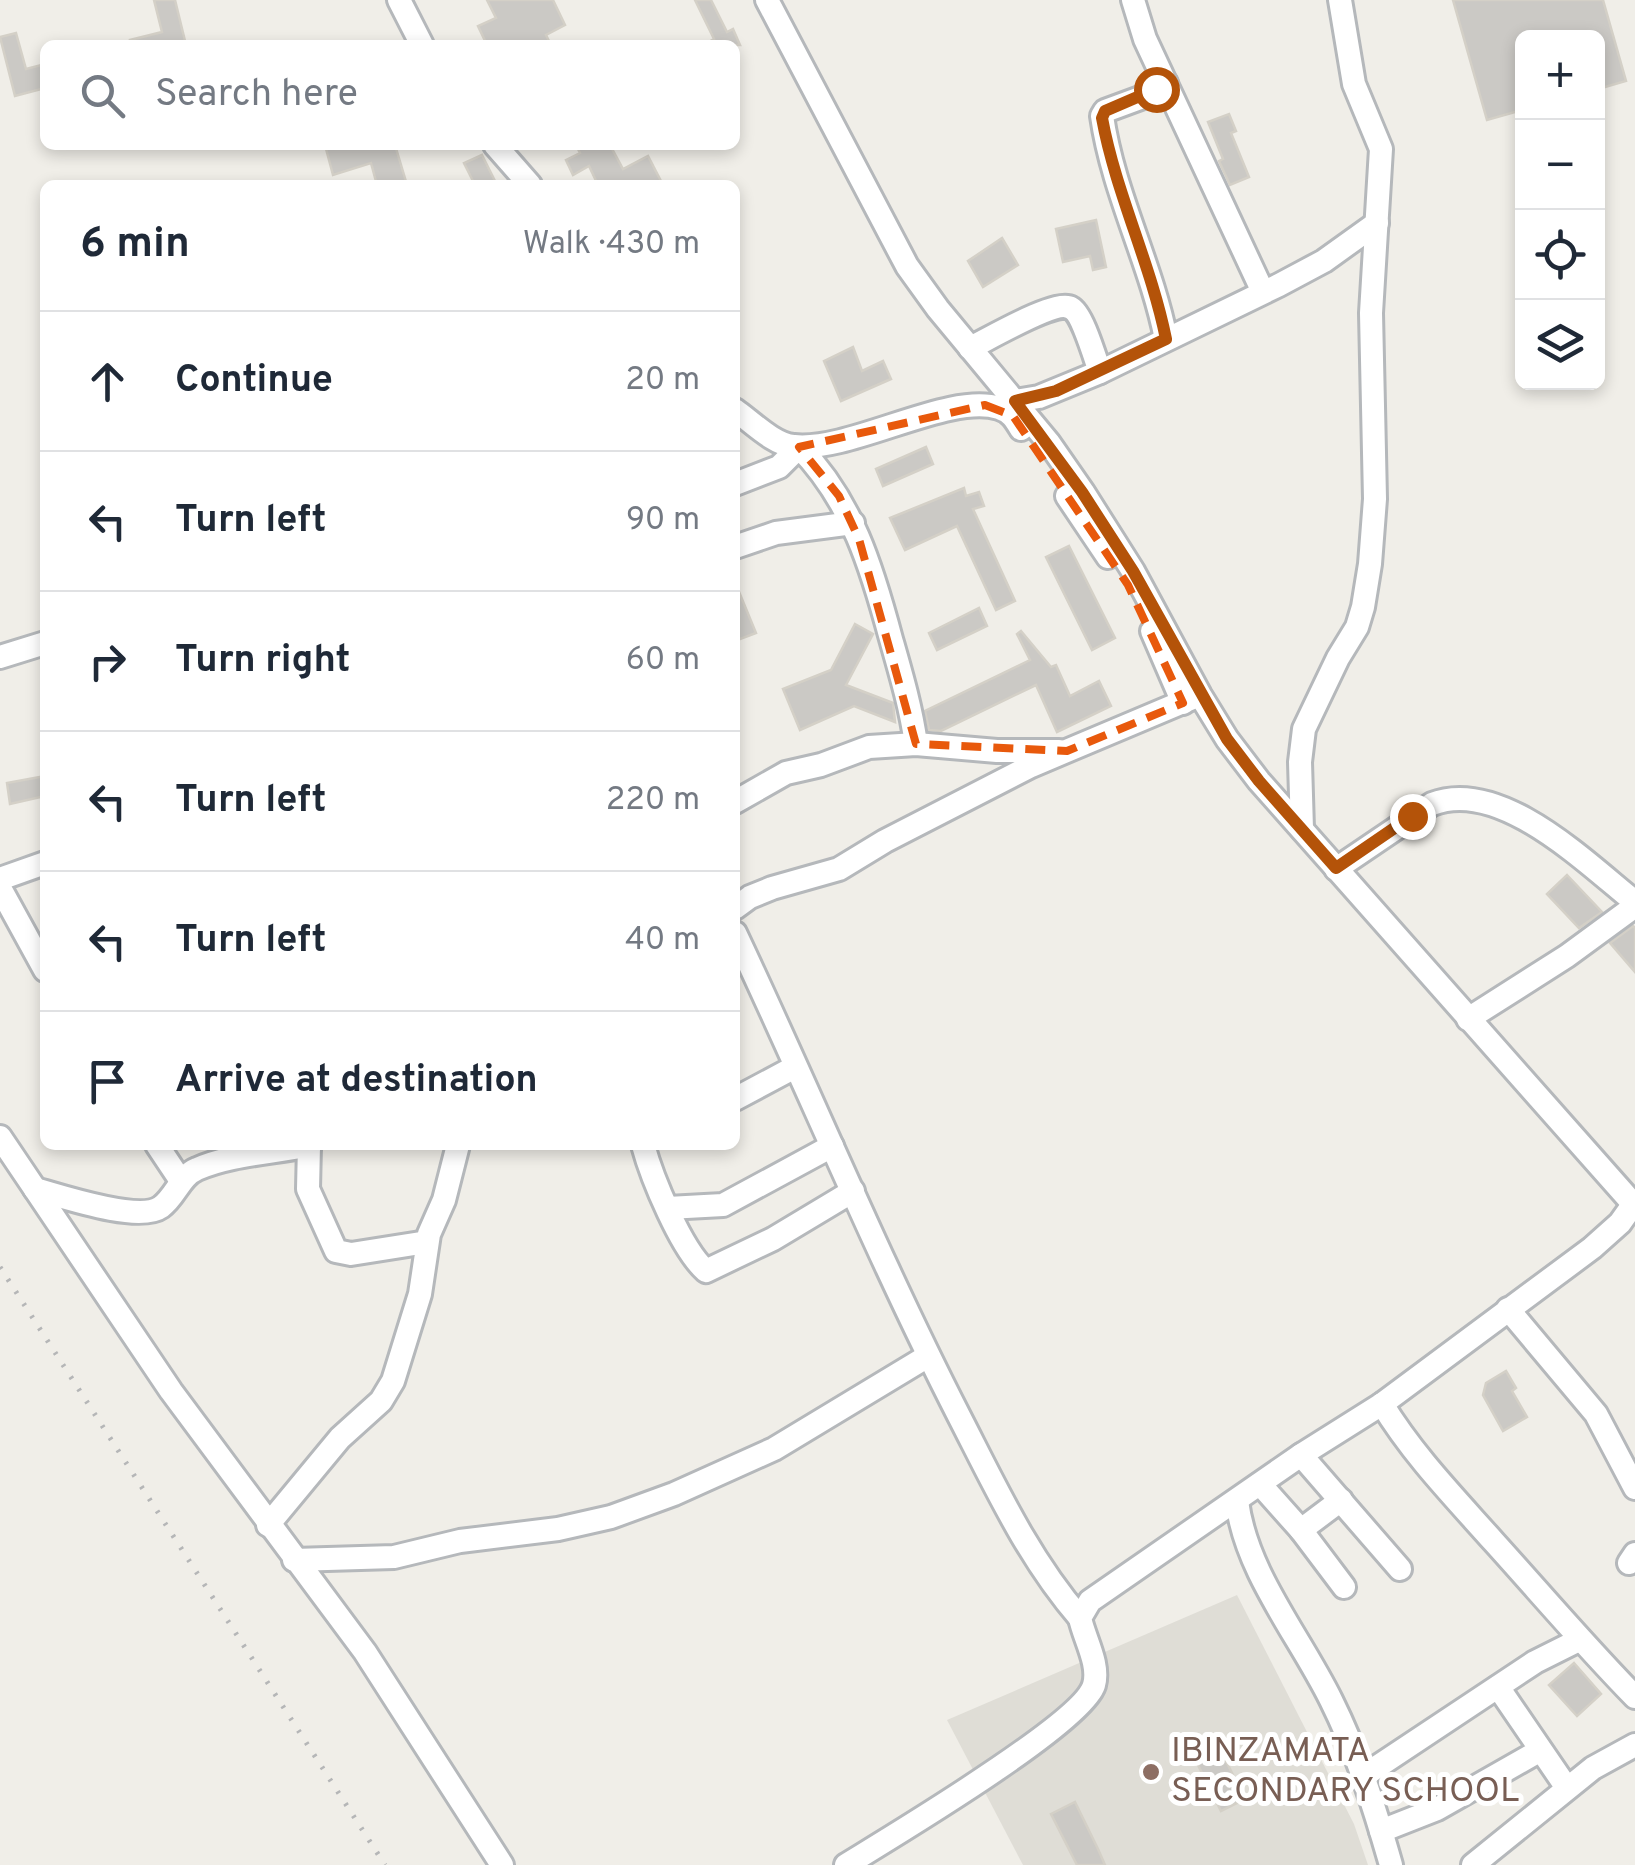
<!DOCTYPE html>
<html lang="en">
<head>
<meta charset="utf-8">
<style>
	:root { --surface:#fff; --page:#f6f6f7; --text:#1f2937; --muted:#747a83; --line:#e0e1e3 }
	body { margin:0; font-family:Overpass,sans-serif; background:var(--page); color:var(--text) }
	.controls { position:absolute; right:30px; top:30px; display:grid; overflow:hidden; border-radius:15px; box-shadow:0 5px 15px #0003 }
	.controls button { width:90px; height:90px; display:grid; place-items:center; padding:0; border:0; border-bottom:2px solid var(--line); background:var(--surface); color:var(--text); font:50px sans-serif }
	.stop { position:absolute; width:30px; height:30px; margin:-22px; border:8px solid #b45309; border-radius:50%; background:#fff }
	.stop.end { background:#b45309; border-color:#fff; box-shadow:0 2px 10px #0008 }
	.list { margin:0; padding:0; list-style:none }
	h2 { display:flex; justify-content:space-between; align-items:center; height:130px; margin:0; padding:0 40px; font-size:42px }
	h2 small { font-size:32px; font-weight:400; color:var(--muted) }
	.list li { display:grid; grid-template-columns:65px 1fr auto; gap:30px; align-items:center; box-sizing:border-box; height:140px; padding:0 40px; border-top:2px solid var(--line) }
	.list b { display:block; font-size:38px; white-space:nowrap }
	.list em { font-size:32px; font-style:normal; color:var(--muted) }
	.icon { flex:none; width:55px; height:55px; fill:none; stroke:currentColor; stroke-width:2; stroke-linecap:round; stroke-linejoin:round }
	.map { position:relative; flex:none; width:1635px; height:1865px; overflow:hidden }
	.search { position:absolute; background:var(--surface); box-shadow:0 5px 15px #0003; left:40px; top:40px; width:700px; height:110px; display:flex; align-items:center; gap:25px; box-sizing:border-box; padding:0 35px; border-radius:15px; color:var(--muted); font-size:38px }
	.panel { position:absolute; background:var(--surface); box-shadow:0 5px 15px #0003; left:40px; top:180px; width:700px; height:970px; border-radius:15px }
	.map>svg:first-child { display:block }
	.education { fill:#dfddd6 }
	.building { fill:#cbc9c5; stroke:#d4d0c7; stroke-width:2.5 }
	.lines { fill:none; stroke-linecap:round; stroke-linejoin:round }
	.minor-casing { stroke:#b5b8bb; stroke-width:28 }
	.minor { stroke:#fff; stroke-width:22 }
	.rail { stroke:#b5b6b7; stroke-width:5; stroke-dasharray:2.5 12; stroke-linecap:butt }
	.route { stroke:#b45309; stroke-width:12 }
	.marked { fill:none; stroke:#e8590c; stroke-width:8; stroke-dasharray:20 12; stroke-linejoin:round }
	.education-dot { fill:#8d6e63; stroke:#fff; stroke-width:4 }
	.labels { text-anchor:middle; dominant-baseline:central; stroke-width:10; stroke-linejoin:round; paint-order:stroke }
	.education-label { font-size:35px; fill:#785e54; stroke:#fff; text-anchor:start }
</style>
</head>
<body>
<div class="map">
<svg width="1635" height="1865" viewBox="0 0 1635 1865">
	<rect width="100%" height="100%" fill="#f0eee8"/>
	<!-- education -->
	<path class="education" d="M1237,1595L1354,1824L1368,1865H1023L947,1720Z"/>
	<!-- building -->
	<g class="building">
		<path d="M154,0H175L186,45H131L130,40L162,32Z"/>
		<path d="M487,0H553L565,25L546,35L551,45H487L478,26L496,18Z"/>
		<path d="M695,0H711L727,32L733,29L740,45H703L714,39Z"/>
		<path d="M1453,0H1603L1626,81L1598,89V38H1522V110L1487,120Z"/>
		<path d="M16,33L26,69L45,64V88L15,96L0,37Z"/>
		<path d="M1229,114L1236,131L1231,133L1249,177L1230,185L1219,161L1223,159L1208,122Z"/>
		<path d="M325,145H395L407,185H377L371,163L333,175Z"/>
		<path d="M576,145H610L623,169L648,156L663,185H598L589,166L573,175L566,160L580,153Z"/>
		<path d="M482,155L497,185H475L464,163Z"/>
		<path d="M1096,220L1106,267L1093,270L1090,256L1063,262L1056,229Z"/>
		<path d="M1002,238L1018,265L983,287L968,261Z"/>
		<path d="M853,347L862,371L883,361L891,379L841,401L824,361Z"/>
		<path d="M926,447L933,464L883,486L876,469Z"/>
		<path d="M964,488L966,496L979,492L984,506L973,509L1015,601L996,610L957,526L905,550L890,518Z"/>
		<path d="M1069,546L1115,638L1092,650L1046,557Z"/>
		<path d="M735,582L756,633L735,641Z"/>
		<path d="M979,608L987,626L937,650L929,633Z"/>
		<path d="M855,624L873,634L846,685L893,703L895,722L854,706L800,730L783,689L831,670Z"/>
		<path d="M1021,631L1051,667L1056,665L1070,696L1099,681L1111,706L1057,732L1036,685L941,731L929,730L925,711L1030,660L1017,634Z"/>
		<path d="M45,776V796L10,804L7,783Z"/>
		<path d="M1567,875L1602,912L1579,928L1547,894Z"/>
		<path d="M1633,926L1635,928V972L1610,943Z"/>
		<path d="M1506,1371L1516,1388L1512,1391L1527,1417L1503,1431L1483,1395L1486,1383Z"/>
		<path d="M1574,1663L1601,1694L1577,1716L1549,1685Z"/>
		<path d="M1213,1735L1245,1799L1221,1811L1189,1747Z"/>
		<path d="M1075,1802L1098,1849L1105,1865H1077L1051,1814Z"/>
	</g>
	<g class="lines">
		<defs>
			<g id="minor">
				<path d="M399,0L422,45"/>
				<path d="M767,0L907,266L938,309L1049,443L1083,492L1133,571L1200,695L1227,739L1259,781L1635,1206"/>
				<path d="M1133,0L1145,39L1263,292"/>
				<path d="M495,145L530,185"/>
				<path d="M1166,339C1151,263 1113,193 1102,116L1105,111L1143,97L1166,83"/>
				<path d="M970,348C987,340 1056,299 1071,308C1082,313 1095,358 1100,372"/>
				<path d="M1015,401L1039,397L1100,372L1279,285L1324,261L1377,223"/>
				<path d="M735,410C751,421 774,445 794,446C851,452 949,392 999,408C1011,412 1015,419 1021,429"/>
				<path d="M735,484L779,467L799,447C852,501 872,568 891,639C901,674 911,708 916,744"/>
				<path d="M1067,496L1108,557"/>
				<path d="M735,547L776,533L853,523"/>
				<path d="M1152,631L1183,703"/>
				<path d="M0,657L45,643"/>
				<path d="M735,802L786,773L821,765L869,747L916,744L997,751H1059"/>
				<path d="M1302,829L1300,762L1304,729L1338,658L1357,627L1363,607L1370,564L1375,499L1371,313L1381,149L1354,84L1340,0"/>
				<path d="M1336,869L1432,804C1500,777 1586,863 1635,902"/>
				<path d="M0,879L45,863"/>
				<path d="M0,888L45,970"/>
				<path d="M735,908L750,897L772,888L839,869L885,841L1031,766L1197,696"/>
				<path d="M735,933C811,1094 878,1258 959,1416C995,1486 1028,1558 1080,1618"/>
				<path d="M1468,1019L1567,956L1635,906"/>
				<path d="M735,1099L795,1067"/>
				<path d="M0,1137L171,1391L365,1652L502,1865"/>
				<path d="M157,1145L181,1181"/>
				<path d="M309,1145L308,1189L336,1251L351,1254L427,1242"/>
				<path d="M643,1145C652,1178 681,1249 706,1271L773,1239L853,1191"/>
				<path d="M35,1189C61,1196 139,1223 161,1207C176,1196 180,1176 197,1169C231,1154 274,1153 310,1145"/>
				<path d="M668,1208L723,1205L832,1146"/>
				<path d="M1508,1309L1596,1414L1635,1488"/>
				<path d="M1382,1404C1413,1455 1454,1497 1494,1542C1541,1594 1586,1647 1635,1697"/>
				<path d="M1301,1455L1400,1569"/>
				<path d="M1260,1484L1301,1530L1344,1587"/>
				<path d="M1237,1501C1246,1573 1299,1635 1331,1700C1357,1752 1375,1809 1391,1865"/>
				<path d="M268,1525L340,1438L381,1401L393,1381L420,1294L429,1234L444,1200L458,1145"/>
				<path d="M1301,1530L1341,1500"/>
				<path d="M294,1560L394,1557L460,1541L558,1529L611,1517L674,1494L774,1449L928,1356"/>
				<path d="M1629,1563L1635,1554"/>
				<path d="M1498,1687L1567,1788"/>
				<path d="M1362,1777L1535,1662L1579,1640"/>
				<path d="M1381,1831L1437,1809L1539,1751"/>
				<path d="M846,1865C888,1839 1083,1723 1094,1685C1100,1664 1084,1638 1080,1618L1090,1601L1301,1455L1382,1404L1592,1248L1620,1223L1635,1202"/>
				<path d="M1473,1865L1593,1768L1635,1745"/>
			</g>
		</defs>
		<!-- minor casing -->
		<use href="#minor" class="minor-casing"/>
		<!-- minor -->
		<use href="#minor" class="minor"/>
		<!-- rail -->
		<path class="rail" d="M0,1267L385,1865"/>
	</g>
	<g class="lines">
		<!-- route -->
		<path class="route" d="M1156,89L1105,111L1102,118C1116,194 1151,264 1166,339L1056,391L1015,401L1082,492L1133,571L1227,739L1259,781L1336,868L1412,816"/>
	</g>
	<!-- marked area -->
	<path class="marked" d="M985,405L1013,416L1128,585L1183,703L1067,751L916,744L859,539L839,496L799,447Z"/>
	<!-- markers -->
	<circle class="education-dot" cx="1151" cy="1772" r="10"/>
	<g class="labels">
		<!-- education labels -->
		<g class="education-label">
			<text x="1171" y="1752">IBINZAMATA<tspan x="1171" dy="40">SECONDARY SCHOOL</tspan></text>
		</g>
	</g>
</svg>
<div class="controls">
<button>+</button>
<button>−</button>
<button><svg class="icon" aria-label="locate" viewBox="0 0 24 24"><circle cx="12" cy="12" r="6"/><path d="M12 2v4M12 18v4M2 12h4M18 12h4"/></svg></button>
<button><svg class="icon" aria-label="layers" viewBox="0 0 24 24"><path d="M12 4l9 5-9 5-9-5zM3 14l9 5 9-5"/></svg></button>
</div>
<div class="stop" style="left:1156px;top:89px"></div>
<div class="stop end" style="left:1412px;top:816px"></div>
<div class="search"><svg class="icon" aria-label="search" viewBox="0 0 24 24"><circle cx="10" cy="10" r="6"/><path d="M15 15l6 6"/></svg>Search here</div>
<section class="panel">
<h2>6 min<small>Walk · 430 m</small></h2>
<ul class="list">
<li><svg class="icon" aria-label="ahead" viewBox="0 0 24 24"><path d="M12 20V5M6 11l6-6 6 6"/></svg><div><b>Continue</b></div><em>20 m</em></li>
<li><svg class="icon" aria-label="left" viewBox="0 0 24 24"><path d="M17 20v-9H6M10 6l-5 5 5 5"/></svg><div><b>Turn left</b></div><em>90 m</em></li>
<li><svg class="icon" aria-label="right" viewBox="0 0 24 24"><path d="M7 20v-9h11M14 6l5 5-5 5"/></svg><div><b>Turn right</b></div><em>60 m</em></li>
<li><svg class="icon" aria-label="left" viewBox="0 0 24 24"><path d="M17 20v-9H6M10 6l-5 5 5 5"/></svg><div><b>Turn left</b></div><em>220 m</em></li>
<li><svg class="icon" aria-label="left" viewBox="0 0 24 24"><path d="M17 20v-9H6M10 6l-5 5 5 5"/></svg><div><b>Turn left</b></div><em>40 m</em></li>
<li><svg class="icon" aria-label="arrive" viewBox="0 0 24 24"><path d="M6 21V4h12l-3 4 3 4H6"/></svg><div><b>Arrive at destination</b></div></li>
</ul>
</section>
</div>
</body>
</html>
